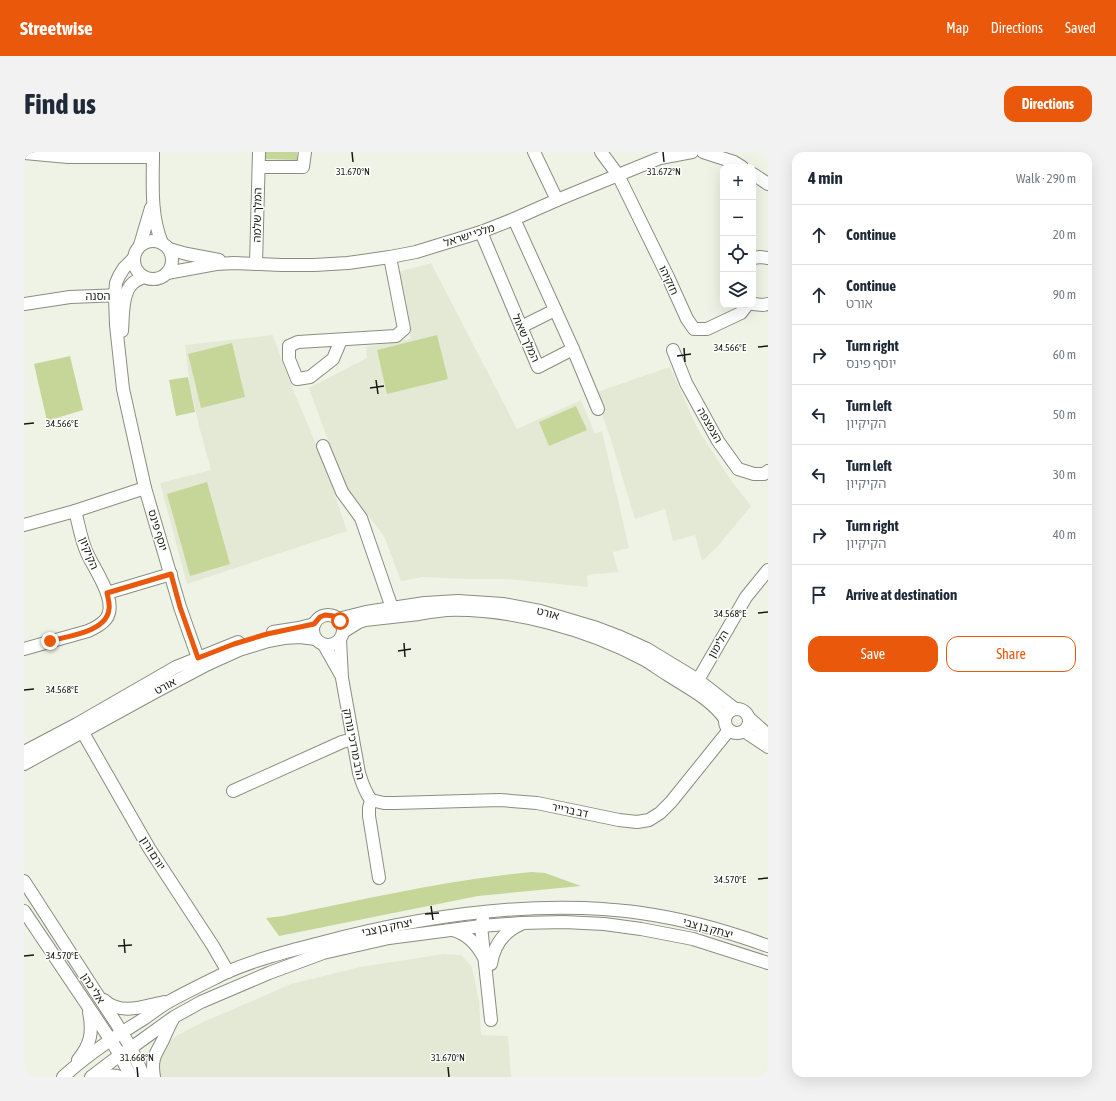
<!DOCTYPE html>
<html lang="en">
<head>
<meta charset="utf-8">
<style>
	:root { --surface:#fff; --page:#f2f2f3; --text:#1f2937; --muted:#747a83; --line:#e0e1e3; --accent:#ea580c }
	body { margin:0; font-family:"Asap Condensed","Noto Sans Hebrew",sans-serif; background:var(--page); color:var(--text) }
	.controls { position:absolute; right:12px; top:12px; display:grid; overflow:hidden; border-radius:8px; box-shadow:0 4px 16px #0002 }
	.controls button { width:36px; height:36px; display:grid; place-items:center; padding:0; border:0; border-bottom:1px solid var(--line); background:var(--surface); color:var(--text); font:20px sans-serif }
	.stop { position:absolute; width:12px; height:12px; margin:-9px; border:3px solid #ea580c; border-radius:50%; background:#fff }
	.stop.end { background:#ea580c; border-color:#fff; box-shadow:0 1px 4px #0008 }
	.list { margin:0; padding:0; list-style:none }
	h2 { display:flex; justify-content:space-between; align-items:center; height:52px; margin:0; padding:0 16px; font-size:17px }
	h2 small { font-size:13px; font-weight:400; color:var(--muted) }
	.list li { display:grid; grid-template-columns:26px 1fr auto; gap:12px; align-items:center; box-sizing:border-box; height:60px; padding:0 16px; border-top:1px solid var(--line) }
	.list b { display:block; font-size:15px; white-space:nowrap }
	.list p { margin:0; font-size:13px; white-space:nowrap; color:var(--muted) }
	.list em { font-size:13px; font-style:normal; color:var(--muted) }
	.actions { display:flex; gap:8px; padding:12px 16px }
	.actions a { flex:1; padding:9px 0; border:1px solid var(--accent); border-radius:12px; text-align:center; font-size:14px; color:var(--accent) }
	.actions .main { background:var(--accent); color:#fff }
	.icon { flex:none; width:22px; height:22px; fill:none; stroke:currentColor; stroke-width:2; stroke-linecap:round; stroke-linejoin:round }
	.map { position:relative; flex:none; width:744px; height:925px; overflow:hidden; border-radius:12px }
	header { display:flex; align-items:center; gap:24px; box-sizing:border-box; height:56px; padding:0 20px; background:var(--accent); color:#fff }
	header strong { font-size:19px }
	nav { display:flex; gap:22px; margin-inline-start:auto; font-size:14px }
	.intro { display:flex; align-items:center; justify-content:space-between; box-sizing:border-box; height:96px; padding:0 24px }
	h1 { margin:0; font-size:28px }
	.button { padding:10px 18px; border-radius:12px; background:var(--accent); color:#fff; font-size:14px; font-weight:700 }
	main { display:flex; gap:24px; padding:0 24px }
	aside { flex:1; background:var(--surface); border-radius:12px; box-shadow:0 4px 16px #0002 }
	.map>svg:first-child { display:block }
	.built { fill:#e3e9d5 }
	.green { fill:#c6d698 }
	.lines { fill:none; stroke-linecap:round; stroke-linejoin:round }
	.minor-casing { stroke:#8a8d82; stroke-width:14 }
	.minor { stroke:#fff; stroke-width:12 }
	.route { stroke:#ea580c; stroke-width:5 }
	.ticks { fill:none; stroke:#161813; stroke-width:1.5 }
	.labels { text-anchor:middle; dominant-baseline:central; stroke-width:3; stroke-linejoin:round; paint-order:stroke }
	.street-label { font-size:11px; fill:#161813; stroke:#fefffc }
	.ticks-label { font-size:10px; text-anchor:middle; fill:#161813; stroke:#fefffc; stroke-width:3; stroke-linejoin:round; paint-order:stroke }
</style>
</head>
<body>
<header>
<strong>Streetwise</strong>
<nav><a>Map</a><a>Directions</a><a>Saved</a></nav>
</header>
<div class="intro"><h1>Find us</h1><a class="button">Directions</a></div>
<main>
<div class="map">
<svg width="744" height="925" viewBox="0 0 744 925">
	<rect width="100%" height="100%" fill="#eff3e6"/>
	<!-- built -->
	<g class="built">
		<path d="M407,111L493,277L557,248L571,282L578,279L605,396L589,400L594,420L563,423L564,435L483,427H442L399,425L377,429L360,384L342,361L322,338L285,236L343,206L342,195L387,187L374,120Z"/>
		<path d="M249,183L261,218L301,314L323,379L163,432L136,331L187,318L175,274L166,234L161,193Z"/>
		<path d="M646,215L673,276L706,327L727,354L694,394L678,409L671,383L649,389L641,357L611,367L588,291L576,256L570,241Z"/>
		<path d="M420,802L437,803L448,815L455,849L457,883L484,884L487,925H137L134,918L132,904L138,894L154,883L179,870L212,856L267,832L336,815Z"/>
	</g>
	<!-- green -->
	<g class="green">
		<path d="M240,0H273L274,8L240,7Z"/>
		<path d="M413,183L424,227L363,242L353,198Z"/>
		<path d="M208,191L221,245L177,256L164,202Z"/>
		<path d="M46,204L59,258L23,269L10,212Z"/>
		<path d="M164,225L171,260L152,264L145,228Z"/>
		<path d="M552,254L563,278L525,294L515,270Z"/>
		<path d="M183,330L206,412L166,424L143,342Z"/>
		<path d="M507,720L521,721L557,734L454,744L255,784L242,766L259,764C341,747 423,728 507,720Z"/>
	</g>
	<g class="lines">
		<defs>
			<g id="minor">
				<path d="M129,0C129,29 126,63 138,91"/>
				<path d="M510,0L533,48"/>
				<path d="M577,0L594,23L644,125L663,167L670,177H683L717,161L723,153"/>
				<path d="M679,0L710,10L718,15"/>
				<path d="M0,1L44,5H129"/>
				<path d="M235,15H279L281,0"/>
				<path d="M729,22L744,32"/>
				<path d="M457,80L514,215L549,197L490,67"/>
				<circle cx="129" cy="108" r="19"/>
				<path d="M116,93L127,56"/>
				<path d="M145,97L163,102L195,108"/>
				<path d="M729,106L736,105L744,106"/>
				<path d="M109,107L100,116L95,124L92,131L91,144L92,173L99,237L121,336L156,455L174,506L177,508L184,512"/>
				<path d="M232,112L235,0"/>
				<path d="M143,121L192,112L210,111L257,113H290L324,111L366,105L392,100L457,80L490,67L533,48L636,6L668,0"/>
				<path d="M0,152L46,145L98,143"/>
				<path d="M729,152L739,153L744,152"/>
				<path d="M497,175L531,158"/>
				<path d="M98,179C99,166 98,140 109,131C112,128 116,127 120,125"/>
				<path d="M317,188L309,207L286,225L273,227L265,207V194L274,190L372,184L380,177L366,105"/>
				<path d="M549,197L574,257"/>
				<path d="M649,198L662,231L694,289L714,317L730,322H740L744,319"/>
				<path d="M299,294L318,340L337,366L368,456"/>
				<path d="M0,373L51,359L121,336"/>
				<path d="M83,441L147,422"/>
				<circle cx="304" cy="478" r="15"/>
				<path d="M314,467L342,460L368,456L401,451L434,449L479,452L516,459L573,476L594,484L623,497L674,528L711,557"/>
				<path d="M249,480L275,476L290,472"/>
				<path d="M319,480L335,470L341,468C359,466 377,464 395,462C404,460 414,459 423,458C487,456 564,477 621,508C629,513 636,518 644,523C664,536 687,547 701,567"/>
				<path d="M316,488L318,526L335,621C338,631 341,640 347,648L345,656V664L355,726"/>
				<path d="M300,493L317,523"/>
				<path d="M0,497L64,479C71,476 77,473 82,467C95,450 70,417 63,401C57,388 55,373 51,359"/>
				<path d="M674,528L722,445L744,418"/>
				<circle cx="713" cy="569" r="12"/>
				<path d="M725,566L744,583"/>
				<path d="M58,579L125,696L189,794L204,820"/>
				<path d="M720,579L744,595"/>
				<path d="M0,600L53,572L152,515L214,490"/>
				<path d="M0,612L131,540L184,512L215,498L244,489L260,486L276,485L292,487"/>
				<path d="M209,639L318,590L329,587"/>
				<path d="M347,648L360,651H371L476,648L513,651L595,668L613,670L625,668L636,661L647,650L705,578"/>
				<path d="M0,729L73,842L92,871L107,896L120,925"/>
				<path d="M0,759L86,887L96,903L107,925"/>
				<path d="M459,767L457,774L467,868"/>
				<path d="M429,778C443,782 452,791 459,804"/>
				<path d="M467,812C470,793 479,780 497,772"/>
				<path d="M80,848C97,864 121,854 140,850"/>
				<path d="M54,908C67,892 69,880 65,860"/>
				<path d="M39,925C64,902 92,884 121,866C129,860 137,854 146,849C164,839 185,829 203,820C233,807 265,799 296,791C382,768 471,753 560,756C579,757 598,758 617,761C660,767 703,779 744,794"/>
				<path d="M67,925L96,903L107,896L150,865L177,850L245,821L299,801L365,786L457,774L497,771L540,770L580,772L617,777L669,787L744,811"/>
				<path d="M77,925C83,924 90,922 96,925"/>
				<path d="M130,925C127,907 131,903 139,888C142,881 145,874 149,867"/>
			</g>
		</defs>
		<!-- minor casing -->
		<use href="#minor" class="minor-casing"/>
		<!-- minor -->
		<use href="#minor" class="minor"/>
	</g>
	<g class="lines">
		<!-- route -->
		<path class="route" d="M26,489C44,484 83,480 85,457C86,452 84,446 83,441L147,422L156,455L174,506L210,492L243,482L290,472L296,465L301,463L310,464L316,469"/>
	</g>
	<!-- ticks -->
	<path class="ticks" d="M328,0L329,10M639,0L640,10M734,195L744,194M660,196L661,210M653,204L667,202M352,228L354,242M346,236L360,234M0,272L10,271M734,461L744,460M380,491L381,505M374,499L387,497M0,538L10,537M734,727L744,726M407,754L409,768M401,762L415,761M100,787L101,801M94,794L108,793M0,804L10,803M113,915L114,925M424,915L425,925"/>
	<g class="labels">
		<!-- street labels -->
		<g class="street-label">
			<text transform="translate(233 63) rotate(-89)">המלך שלמה</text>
			<text transform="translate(445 83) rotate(-18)">מלכי ישראל</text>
			<text transform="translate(645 128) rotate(65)">חזקיהו</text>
			<text x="74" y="144">הסנה</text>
			<text transform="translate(502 186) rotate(66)">המלך שאול</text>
			<text transform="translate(686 273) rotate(60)">הצפצפה</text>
			<text transform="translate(134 378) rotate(73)">יוסף פינס</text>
			<text transform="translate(65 401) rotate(68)">הקיקיון</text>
			<text transform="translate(524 461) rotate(15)">אורט</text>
			<text transform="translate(694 492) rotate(-60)">הלימון</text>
			<text transform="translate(141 534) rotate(-28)">אורט</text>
			<text transform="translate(330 592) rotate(79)">הרב מרדכי נורוק</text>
			<text transform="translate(546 658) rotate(12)">דב ברייר</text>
			<text transform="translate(129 701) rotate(58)">יורם ורון</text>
			<text transform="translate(363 775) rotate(-12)">יצחק בן צבי</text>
			<text transform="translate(684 776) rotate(15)">יצחק בן צבי</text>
			<text transform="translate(69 836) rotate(57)">אלי כהן</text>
		</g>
	</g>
	<g class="ticks-label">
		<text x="329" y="23">31.670°N</text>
		<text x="640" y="23">31.672°N</text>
		<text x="706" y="199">34.566°E</text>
		<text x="38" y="275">34.566°E</text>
		<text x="706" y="465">34.568°E</text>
		<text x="38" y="541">34.568°E</text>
		<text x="706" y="731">34.570°E</text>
		<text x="38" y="807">34.570°E</text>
		<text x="113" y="909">31.668°N</text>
		<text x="424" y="909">31.670°N</text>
	</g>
</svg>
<div class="controls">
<button>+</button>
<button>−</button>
<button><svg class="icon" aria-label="locate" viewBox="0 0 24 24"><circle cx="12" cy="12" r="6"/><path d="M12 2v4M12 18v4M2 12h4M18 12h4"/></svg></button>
<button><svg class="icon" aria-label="layers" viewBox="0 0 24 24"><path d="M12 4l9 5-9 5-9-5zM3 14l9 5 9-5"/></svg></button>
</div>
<div class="stop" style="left:316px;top:469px"></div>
<div class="stop end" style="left:26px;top:489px"></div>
</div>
<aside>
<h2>4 min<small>Walk · 290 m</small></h2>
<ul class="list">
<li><svg class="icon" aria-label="ahead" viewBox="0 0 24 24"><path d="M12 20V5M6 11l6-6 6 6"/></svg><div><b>Continue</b></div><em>20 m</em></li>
<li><svg class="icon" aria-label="ahead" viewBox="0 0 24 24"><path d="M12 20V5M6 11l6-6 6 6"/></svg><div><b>Continue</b><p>אורט</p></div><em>90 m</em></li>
<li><svg class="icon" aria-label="right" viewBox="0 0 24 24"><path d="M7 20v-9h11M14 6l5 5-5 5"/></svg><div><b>Turn right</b><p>יוסף פינס</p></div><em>60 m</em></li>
<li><svg class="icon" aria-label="left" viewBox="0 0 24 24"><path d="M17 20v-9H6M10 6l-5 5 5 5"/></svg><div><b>Turn left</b><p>הקיקיון</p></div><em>50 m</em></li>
<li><svg class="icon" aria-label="left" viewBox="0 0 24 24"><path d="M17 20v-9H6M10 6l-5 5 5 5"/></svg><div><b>Turn left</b><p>הקיקיון</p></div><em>30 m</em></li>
<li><svg class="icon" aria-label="right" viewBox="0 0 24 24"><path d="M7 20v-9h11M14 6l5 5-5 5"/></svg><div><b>Turn right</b><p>הקיקיון</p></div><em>40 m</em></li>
<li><svg class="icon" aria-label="arrive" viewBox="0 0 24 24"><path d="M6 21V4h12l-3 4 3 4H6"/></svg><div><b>Arrive at destination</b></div></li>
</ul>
<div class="actions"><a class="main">Save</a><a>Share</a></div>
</aside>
</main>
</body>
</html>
